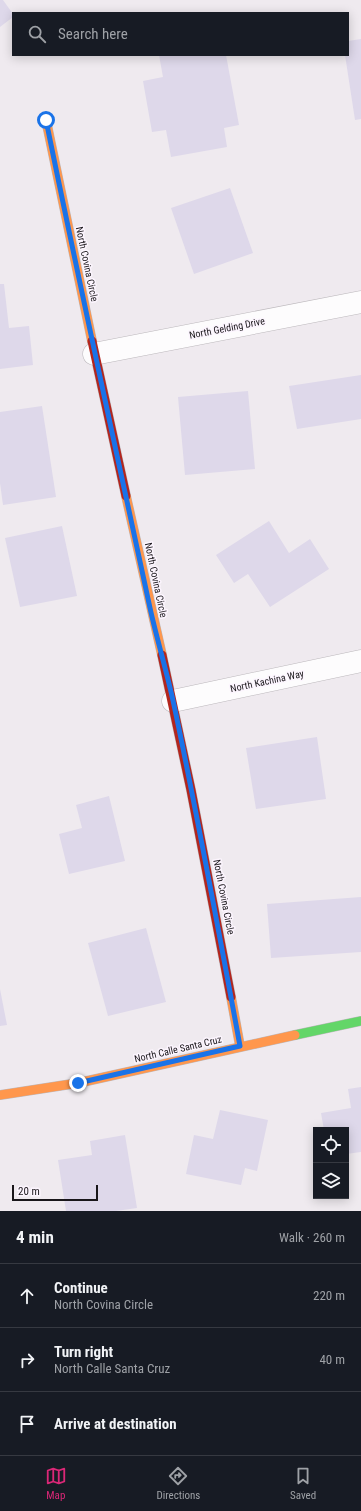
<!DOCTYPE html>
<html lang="en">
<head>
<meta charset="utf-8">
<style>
	:root { --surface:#171b24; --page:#20242c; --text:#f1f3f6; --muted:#9ea1a6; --line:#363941; --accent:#db2777 }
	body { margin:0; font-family:"Roboto Condensed",sans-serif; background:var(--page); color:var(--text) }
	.controls { position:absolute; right:12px; bottom:12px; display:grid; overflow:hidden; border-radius:0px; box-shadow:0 2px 10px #0003 }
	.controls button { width:36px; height:36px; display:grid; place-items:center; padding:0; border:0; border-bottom:1px solid var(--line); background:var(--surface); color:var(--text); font:20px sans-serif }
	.scale { position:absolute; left:12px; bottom:10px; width:86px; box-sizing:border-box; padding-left:4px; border:2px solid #19161a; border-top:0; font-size:11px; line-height:14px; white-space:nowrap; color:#19161a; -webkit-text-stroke:3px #fcf5fe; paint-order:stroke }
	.stop { position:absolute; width:12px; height:12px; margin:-9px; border:3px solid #1a73e8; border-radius:50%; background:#fff }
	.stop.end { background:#1a73e8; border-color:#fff; box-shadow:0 1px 4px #0008 }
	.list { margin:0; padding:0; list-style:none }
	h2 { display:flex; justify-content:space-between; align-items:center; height:52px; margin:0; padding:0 16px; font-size:17px }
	h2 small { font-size:13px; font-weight:400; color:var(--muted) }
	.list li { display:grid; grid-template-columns:26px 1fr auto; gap:12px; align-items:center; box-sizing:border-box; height:64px; padding:0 16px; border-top:1px solid var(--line) }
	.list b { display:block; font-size:15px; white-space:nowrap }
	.list p { margin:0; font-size:13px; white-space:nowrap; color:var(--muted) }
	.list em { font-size:13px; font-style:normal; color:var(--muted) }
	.icon { flex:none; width:22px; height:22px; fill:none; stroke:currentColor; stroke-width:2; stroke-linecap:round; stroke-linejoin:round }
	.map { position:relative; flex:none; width:361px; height:1211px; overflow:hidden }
	.search { position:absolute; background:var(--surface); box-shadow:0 2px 10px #0003; left:12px; right:12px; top:12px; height:44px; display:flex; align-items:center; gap:10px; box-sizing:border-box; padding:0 14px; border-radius:0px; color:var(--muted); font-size:15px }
	.sheet { height:244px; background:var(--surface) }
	nav { display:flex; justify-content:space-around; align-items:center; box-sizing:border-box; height:56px; border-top:1px solid var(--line); background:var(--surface); font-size:11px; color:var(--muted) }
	nav a { display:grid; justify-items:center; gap:2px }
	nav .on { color:var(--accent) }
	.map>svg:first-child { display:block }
	.building { fill:#ded8ea }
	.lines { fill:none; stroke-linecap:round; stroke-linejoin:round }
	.street-casing { stroke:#bcb8bc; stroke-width:23 }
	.fast-casing { stroke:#bcb8bc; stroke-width:10 }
	.slow-casing { stroke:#bcb8bc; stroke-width:10 }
	.jam-casing { stroke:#bcb8bc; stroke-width:10 }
	.street { stroke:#fdfcfd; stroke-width:22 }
	.fast { stroke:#63d668; stroke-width:9 }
	.slow { stroke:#ff974d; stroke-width:9 }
	.jam { stroke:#b3261e; stroke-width:9 }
	.route { stroke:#1a73e8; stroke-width:5 }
	.labels { text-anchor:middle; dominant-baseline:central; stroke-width:3; stroke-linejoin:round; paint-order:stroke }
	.street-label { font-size:10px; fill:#19161a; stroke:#fcf5fe }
</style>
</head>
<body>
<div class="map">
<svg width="361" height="1211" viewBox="0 0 361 1211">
	<rect width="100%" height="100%" fill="#efeaef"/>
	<!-- building -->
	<g class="building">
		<path d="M0,0H3L13,14V17L0,27Z"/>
		<path d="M361,39V119L355,120L345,55H348V41Z"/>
		<path d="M159,55H226L239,125L224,128L227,147L171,157L166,130L152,132L143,81L163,77Z"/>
		<path d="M230,188L253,253L194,274L171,208Z"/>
		<path d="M0,284H4L9,328L29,326L33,365L0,369Z"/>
		<path d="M361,375V419L297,429L289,386Z"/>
		<path d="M248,391L255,469L185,475L178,397Z"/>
		<path d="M42,406L56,497L3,505L0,483V412Z"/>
		<path d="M269,521L289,553L310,539L329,569L270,607L248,574L234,583L216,555Z"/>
		<path d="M62,526L77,596L20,607L5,538Z"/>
		<path d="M317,737L326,799L256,809L246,748Z"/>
		<path d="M109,796L125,861L69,874L59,834L82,828L76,805Z"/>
		<path d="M361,897V952L271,958L267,904Z"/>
		<path d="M146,928L166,1002L108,1016L88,943Z"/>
		<path d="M0,989L7,1025L0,1026Z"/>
		<path d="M361,1087V1152L346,1154V1130H324L321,1113L351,1108L348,1089Z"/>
		<path d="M220,1110L268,1120L257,1171L245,1168L241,1185L186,1174L194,1135L213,1139Z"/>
		<path d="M125,1135L137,1208L116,1211H66L58,1160L92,1155L90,1141Z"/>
	</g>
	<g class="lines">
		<defs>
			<g id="street">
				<path d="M94,354L361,302"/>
				<path d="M173,701L361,661"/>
			</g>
			<path id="fast" d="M295,1035L361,1021"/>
			<g id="slow">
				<path d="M46,120L92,341"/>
				<path d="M126,496L162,655"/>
				<path d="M231,997L240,1046"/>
				<path d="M0,1095L78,1083L295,1035"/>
			</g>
			<g id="jam">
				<path d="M92,341L126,496"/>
				<path d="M162,655L191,790L231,997"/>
			</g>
		</defs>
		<!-- street casing -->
		<use href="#street" class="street-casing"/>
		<!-- fast casing -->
		<use href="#fast" class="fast-casing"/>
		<!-- slow casing -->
		<use href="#slow" class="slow-casing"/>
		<!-- jam casing -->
		<use href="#jam" class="jam-casing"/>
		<!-- street -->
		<use href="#street" class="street"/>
		<!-- fast -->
		<use href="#fast" class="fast"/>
		<!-- slow -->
		<use href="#slow" class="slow"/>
		<!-- jam -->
		<use href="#jam" class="jam"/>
	</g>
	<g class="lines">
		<!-- route -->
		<path class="route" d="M46,120C79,283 115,445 150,608C157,640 167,672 174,705C198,818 219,932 240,1046L78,1083"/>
	</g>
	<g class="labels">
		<!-- street labels -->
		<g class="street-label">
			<text transform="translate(87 264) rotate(78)">North Covina Circle</text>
			<text transform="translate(227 328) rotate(-11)">North Gelding Drive</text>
			<text transform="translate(156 580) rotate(78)">North Covina Circle</text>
			<text transform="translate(267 681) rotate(-12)">North Kachina Way</text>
			<text transform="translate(224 897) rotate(79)">North Covina Circle</text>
			<text transform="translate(178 1049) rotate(-13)">North Calle Santa Cruz</text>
		</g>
	</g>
</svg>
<div class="controls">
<button><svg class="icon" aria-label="locate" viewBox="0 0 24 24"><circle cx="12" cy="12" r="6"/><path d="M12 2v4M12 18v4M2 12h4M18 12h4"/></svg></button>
<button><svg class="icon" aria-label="layers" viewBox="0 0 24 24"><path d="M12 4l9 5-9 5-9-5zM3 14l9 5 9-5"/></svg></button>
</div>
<div class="scale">20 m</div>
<div class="stop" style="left:46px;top:120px"></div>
<div class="stop end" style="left:78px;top:1083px"></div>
<div class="search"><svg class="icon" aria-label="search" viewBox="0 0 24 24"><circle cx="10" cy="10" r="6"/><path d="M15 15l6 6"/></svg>Search here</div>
</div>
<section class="sheet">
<h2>4 min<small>Walk · 260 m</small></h2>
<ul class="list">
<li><svg class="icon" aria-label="ahead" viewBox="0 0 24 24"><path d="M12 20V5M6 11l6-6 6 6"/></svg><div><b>Continue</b><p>North Covina Circle</p></div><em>220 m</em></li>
<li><svg class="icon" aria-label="right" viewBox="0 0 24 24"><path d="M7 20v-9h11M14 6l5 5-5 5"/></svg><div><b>Turn right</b><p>North Calle Santa Cruz</p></div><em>40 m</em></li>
<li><svg class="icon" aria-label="arrive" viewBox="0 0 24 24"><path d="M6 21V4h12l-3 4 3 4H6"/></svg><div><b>Arrive at destination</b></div></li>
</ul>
</section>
<nav>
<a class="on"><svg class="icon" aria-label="map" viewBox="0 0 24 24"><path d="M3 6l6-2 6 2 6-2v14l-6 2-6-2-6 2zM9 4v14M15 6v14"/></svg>Map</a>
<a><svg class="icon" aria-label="directions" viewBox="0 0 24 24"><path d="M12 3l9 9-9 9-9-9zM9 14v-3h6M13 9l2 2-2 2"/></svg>Directions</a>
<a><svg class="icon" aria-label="saved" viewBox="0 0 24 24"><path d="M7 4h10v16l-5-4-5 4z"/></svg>Saved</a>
</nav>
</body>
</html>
